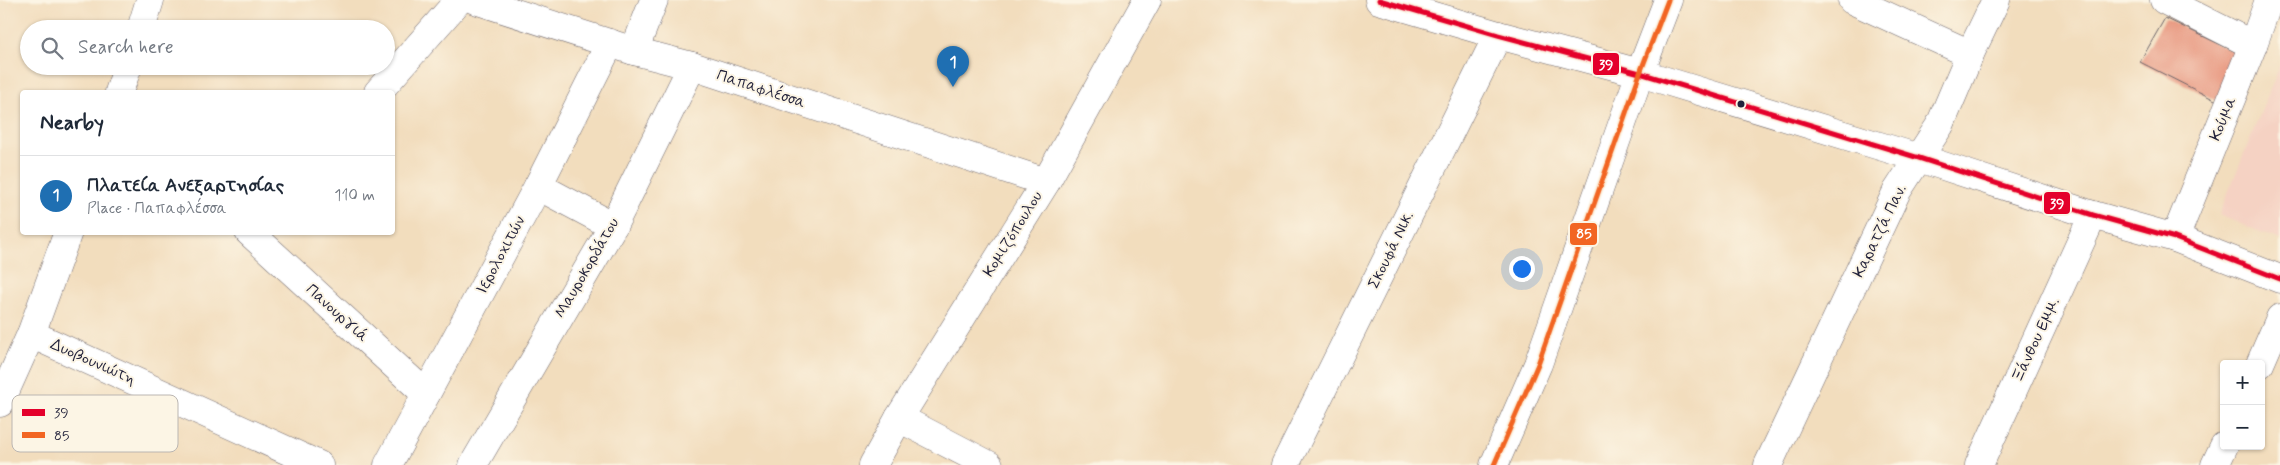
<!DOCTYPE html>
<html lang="en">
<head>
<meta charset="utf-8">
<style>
	:root { --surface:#fff; --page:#f6f6f7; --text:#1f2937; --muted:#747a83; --line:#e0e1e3; --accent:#1f6fb2 }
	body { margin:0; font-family:Mynerve,sans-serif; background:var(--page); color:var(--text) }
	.controls { position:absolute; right:15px; bottom:15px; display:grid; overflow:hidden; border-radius:5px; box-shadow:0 1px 4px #0004 }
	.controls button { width:45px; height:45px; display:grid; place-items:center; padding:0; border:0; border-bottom:1px solid var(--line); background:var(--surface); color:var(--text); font:25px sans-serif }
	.you { position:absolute; left:1521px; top:268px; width:18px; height:18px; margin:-12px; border:4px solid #fff; border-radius:50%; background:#1a73e8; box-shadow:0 0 0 8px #1a73e833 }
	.badge { display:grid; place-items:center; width:32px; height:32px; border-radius:50%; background:var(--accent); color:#fff; font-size:16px; font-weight:700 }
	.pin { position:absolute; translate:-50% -41px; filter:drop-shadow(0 1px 2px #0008) }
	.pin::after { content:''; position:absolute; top:26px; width:18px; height:15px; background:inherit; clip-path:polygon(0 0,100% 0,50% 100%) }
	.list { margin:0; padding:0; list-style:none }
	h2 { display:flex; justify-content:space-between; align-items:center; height:65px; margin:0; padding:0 20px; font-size:21px }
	h2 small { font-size:16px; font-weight:400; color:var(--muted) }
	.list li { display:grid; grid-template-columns:32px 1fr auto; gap:15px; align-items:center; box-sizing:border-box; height:80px; padding:0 20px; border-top:1px solid var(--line) }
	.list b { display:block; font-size:19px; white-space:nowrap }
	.list p { margin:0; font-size:16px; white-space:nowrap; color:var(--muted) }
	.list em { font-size:16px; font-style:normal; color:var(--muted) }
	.icon { flex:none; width:28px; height:28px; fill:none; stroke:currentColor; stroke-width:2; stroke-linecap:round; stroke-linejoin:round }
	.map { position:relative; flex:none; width:2280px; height:465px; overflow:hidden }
	.search { position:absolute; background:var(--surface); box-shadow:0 1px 4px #0004; left:20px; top:20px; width:375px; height:55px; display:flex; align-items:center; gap:12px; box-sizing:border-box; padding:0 18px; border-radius:28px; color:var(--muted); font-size:19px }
	.panel { position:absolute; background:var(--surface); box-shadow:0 1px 4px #0004; left:20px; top:90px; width:375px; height:145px; border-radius:5px }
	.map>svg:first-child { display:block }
	.built { fill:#f5d2c3 }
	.building { fill:#e7937a }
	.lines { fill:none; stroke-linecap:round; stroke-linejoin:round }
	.street-casing { stroke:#6b6368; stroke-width:29 }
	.street { stroke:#fff; stroke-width:28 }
	.bus-1-casing { stroke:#fcf5e5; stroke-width:9 }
	.bus-2-casing { stroke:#fcf5e5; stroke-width:9 }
	.bus-1 { stroke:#e4002b; stroke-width:5 }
	.bus-2 { stroke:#f26522; stroke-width:5 }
	.bus-dot { fill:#22223b; stroke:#fcf5e5; stroke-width:2 }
	.labels { text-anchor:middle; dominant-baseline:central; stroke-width:4; stroke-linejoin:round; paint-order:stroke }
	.street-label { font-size:16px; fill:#22223b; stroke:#fcf5e5 }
	.key { fill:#fcf5e5; stroke:#bbb6b2; stroke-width:1 }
	.key-label { font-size:14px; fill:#22223b }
	.line-badge { stroke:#fcf5e5; stroke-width:2 }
	.badge-label { font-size:14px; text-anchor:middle; font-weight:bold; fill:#fff }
</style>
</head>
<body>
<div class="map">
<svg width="2280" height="465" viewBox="0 0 2280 465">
	<rect width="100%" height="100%" fill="#fcf5e5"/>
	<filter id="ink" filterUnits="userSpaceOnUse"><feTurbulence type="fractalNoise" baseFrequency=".02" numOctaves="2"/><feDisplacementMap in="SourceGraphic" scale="10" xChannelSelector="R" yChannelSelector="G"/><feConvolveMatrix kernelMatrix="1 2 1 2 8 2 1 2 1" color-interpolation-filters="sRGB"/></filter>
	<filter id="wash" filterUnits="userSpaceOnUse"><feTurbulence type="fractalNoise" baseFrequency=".0096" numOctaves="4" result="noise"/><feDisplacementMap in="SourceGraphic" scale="20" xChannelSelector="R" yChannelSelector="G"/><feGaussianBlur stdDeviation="1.12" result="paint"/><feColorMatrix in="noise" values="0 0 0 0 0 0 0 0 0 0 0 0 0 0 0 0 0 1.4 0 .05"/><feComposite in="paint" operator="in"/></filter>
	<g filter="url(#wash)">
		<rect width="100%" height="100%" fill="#f2ddbd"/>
		<!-- built -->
		<path class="built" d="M2280,65V240L2219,215Z"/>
		<g id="blocks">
			<!-- building -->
			<path class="building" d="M2165,18L2240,54L2217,101L2140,62Z"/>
		</g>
	</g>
	<g filter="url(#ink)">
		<use href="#blocks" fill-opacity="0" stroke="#6b6368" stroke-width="1"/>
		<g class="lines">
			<defs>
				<g id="street">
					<path d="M475,0L634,51L692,66L1046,182"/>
					<path d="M1379,0L1498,35L1640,73L1919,158L2093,215L2175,238L2280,279"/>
					<path d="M1852,0L1970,54"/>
					<path d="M2164,0L2253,45"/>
					<path d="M141,29L150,0"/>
					<path d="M634,51L654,0"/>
					<path d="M119,92L128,66"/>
					<path d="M378,92L459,0"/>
					<path d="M538,186L613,226"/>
					<path d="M249,232L426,394"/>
					<path d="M2175,238L2253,45L2269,0"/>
					<path d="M31,334L319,465"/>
					<path d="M2260,364L2280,318"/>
					<path d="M0,403L31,334L68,232"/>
					<path d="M899,418L989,465"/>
					<path d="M388,465L538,186L610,43"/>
					<path d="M473,465L613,226L692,66"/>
					<path d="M873,465L899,418L1046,182L1147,0"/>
					<path d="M1285,465L1498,35"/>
					<path d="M1494,465L1538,364L1640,73L1668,0"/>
					<path d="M1768,465L1897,191L1940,125L1970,54L1996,0"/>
					<path d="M1979,465L2093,215"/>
					<path d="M2215,465L2224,446"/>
				</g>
			</defs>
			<!-- street casing -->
			<use href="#street" class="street-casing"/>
			<!-- street -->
			<use href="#street" class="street"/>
			<defs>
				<path id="bus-1" d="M1379,0L1498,35L1640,73L1919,158L2093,215L2175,238L2280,279"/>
				<path id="bus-2" d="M1494,465L1538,364L1640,73L1668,0"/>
			</defs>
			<!-- bus-1 casing -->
			<use href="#bus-1" class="bus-1-casing"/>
			<!-- bus-2 casing -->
			<use href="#bus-2" class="bus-2-casing"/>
			<!-- bus-1 -->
			<use href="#bus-1" class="bus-1"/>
			<!-- bus-2 -->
			<use href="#bus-2" class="bus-2"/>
		</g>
	</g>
	<!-- markers -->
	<circle class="bus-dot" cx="1741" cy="104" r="4.5"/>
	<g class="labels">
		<!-- street labels -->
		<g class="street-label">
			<text transform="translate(761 89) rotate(18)">Παπαφλέσσα</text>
			<text transform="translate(2223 119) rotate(-68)">Κούμα</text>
			<text transform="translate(1880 231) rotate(-64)">Καρατζά Παν.</text>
			<text transform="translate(1013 234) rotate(-58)">Κομιζόπουλου</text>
			<text transform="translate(1391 250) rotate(-64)">Σκουφά Νικ.</text>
			<text transform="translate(501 255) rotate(-62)">Ιερολοχιτών</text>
			<text transform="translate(587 268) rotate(-60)">Μαυροκορδάτου</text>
			<text transform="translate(337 313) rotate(42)">Πανουργιά</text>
			<text transform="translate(2036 340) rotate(-65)">Ξάνθου Εμμ.</text>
			<text transform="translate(93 362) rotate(24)">Δυοβουνιώτη</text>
		</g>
	</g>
	<!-- legend -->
	<rect x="12" y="395" width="166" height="57" rx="8" class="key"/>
	<rect x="22" y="409" width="23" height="7" fill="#e4002b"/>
	<rect x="22" y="432" width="23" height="6" fill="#f26522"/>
	<g class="key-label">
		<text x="54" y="417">39</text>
		<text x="54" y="440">85</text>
	</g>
	<g class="line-badge">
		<rect x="1592" y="52" width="28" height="24" rx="5" fill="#e4002b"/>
		<rect x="2043" y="191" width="28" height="24" rx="5" fill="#e4002b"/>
		<rect x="1569" y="222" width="29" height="24" rx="5" fill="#f26522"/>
	</g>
	<g class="badge-label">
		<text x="1606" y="69">39</text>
		<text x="2057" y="208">39</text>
		<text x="1584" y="238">85</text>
	</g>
</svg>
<div class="controls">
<button>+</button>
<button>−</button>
</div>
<div class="you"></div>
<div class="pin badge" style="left:953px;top:87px">1</div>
<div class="search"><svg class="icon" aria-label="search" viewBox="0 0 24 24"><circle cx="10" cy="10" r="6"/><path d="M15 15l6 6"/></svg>Search here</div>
<section class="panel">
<h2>Nearby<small></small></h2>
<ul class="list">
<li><span class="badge">1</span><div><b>Πλατεία Ανεξαρτησίας</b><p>Place · Παπαφλέσσα</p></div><em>110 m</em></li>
</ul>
</section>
</div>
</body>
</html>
